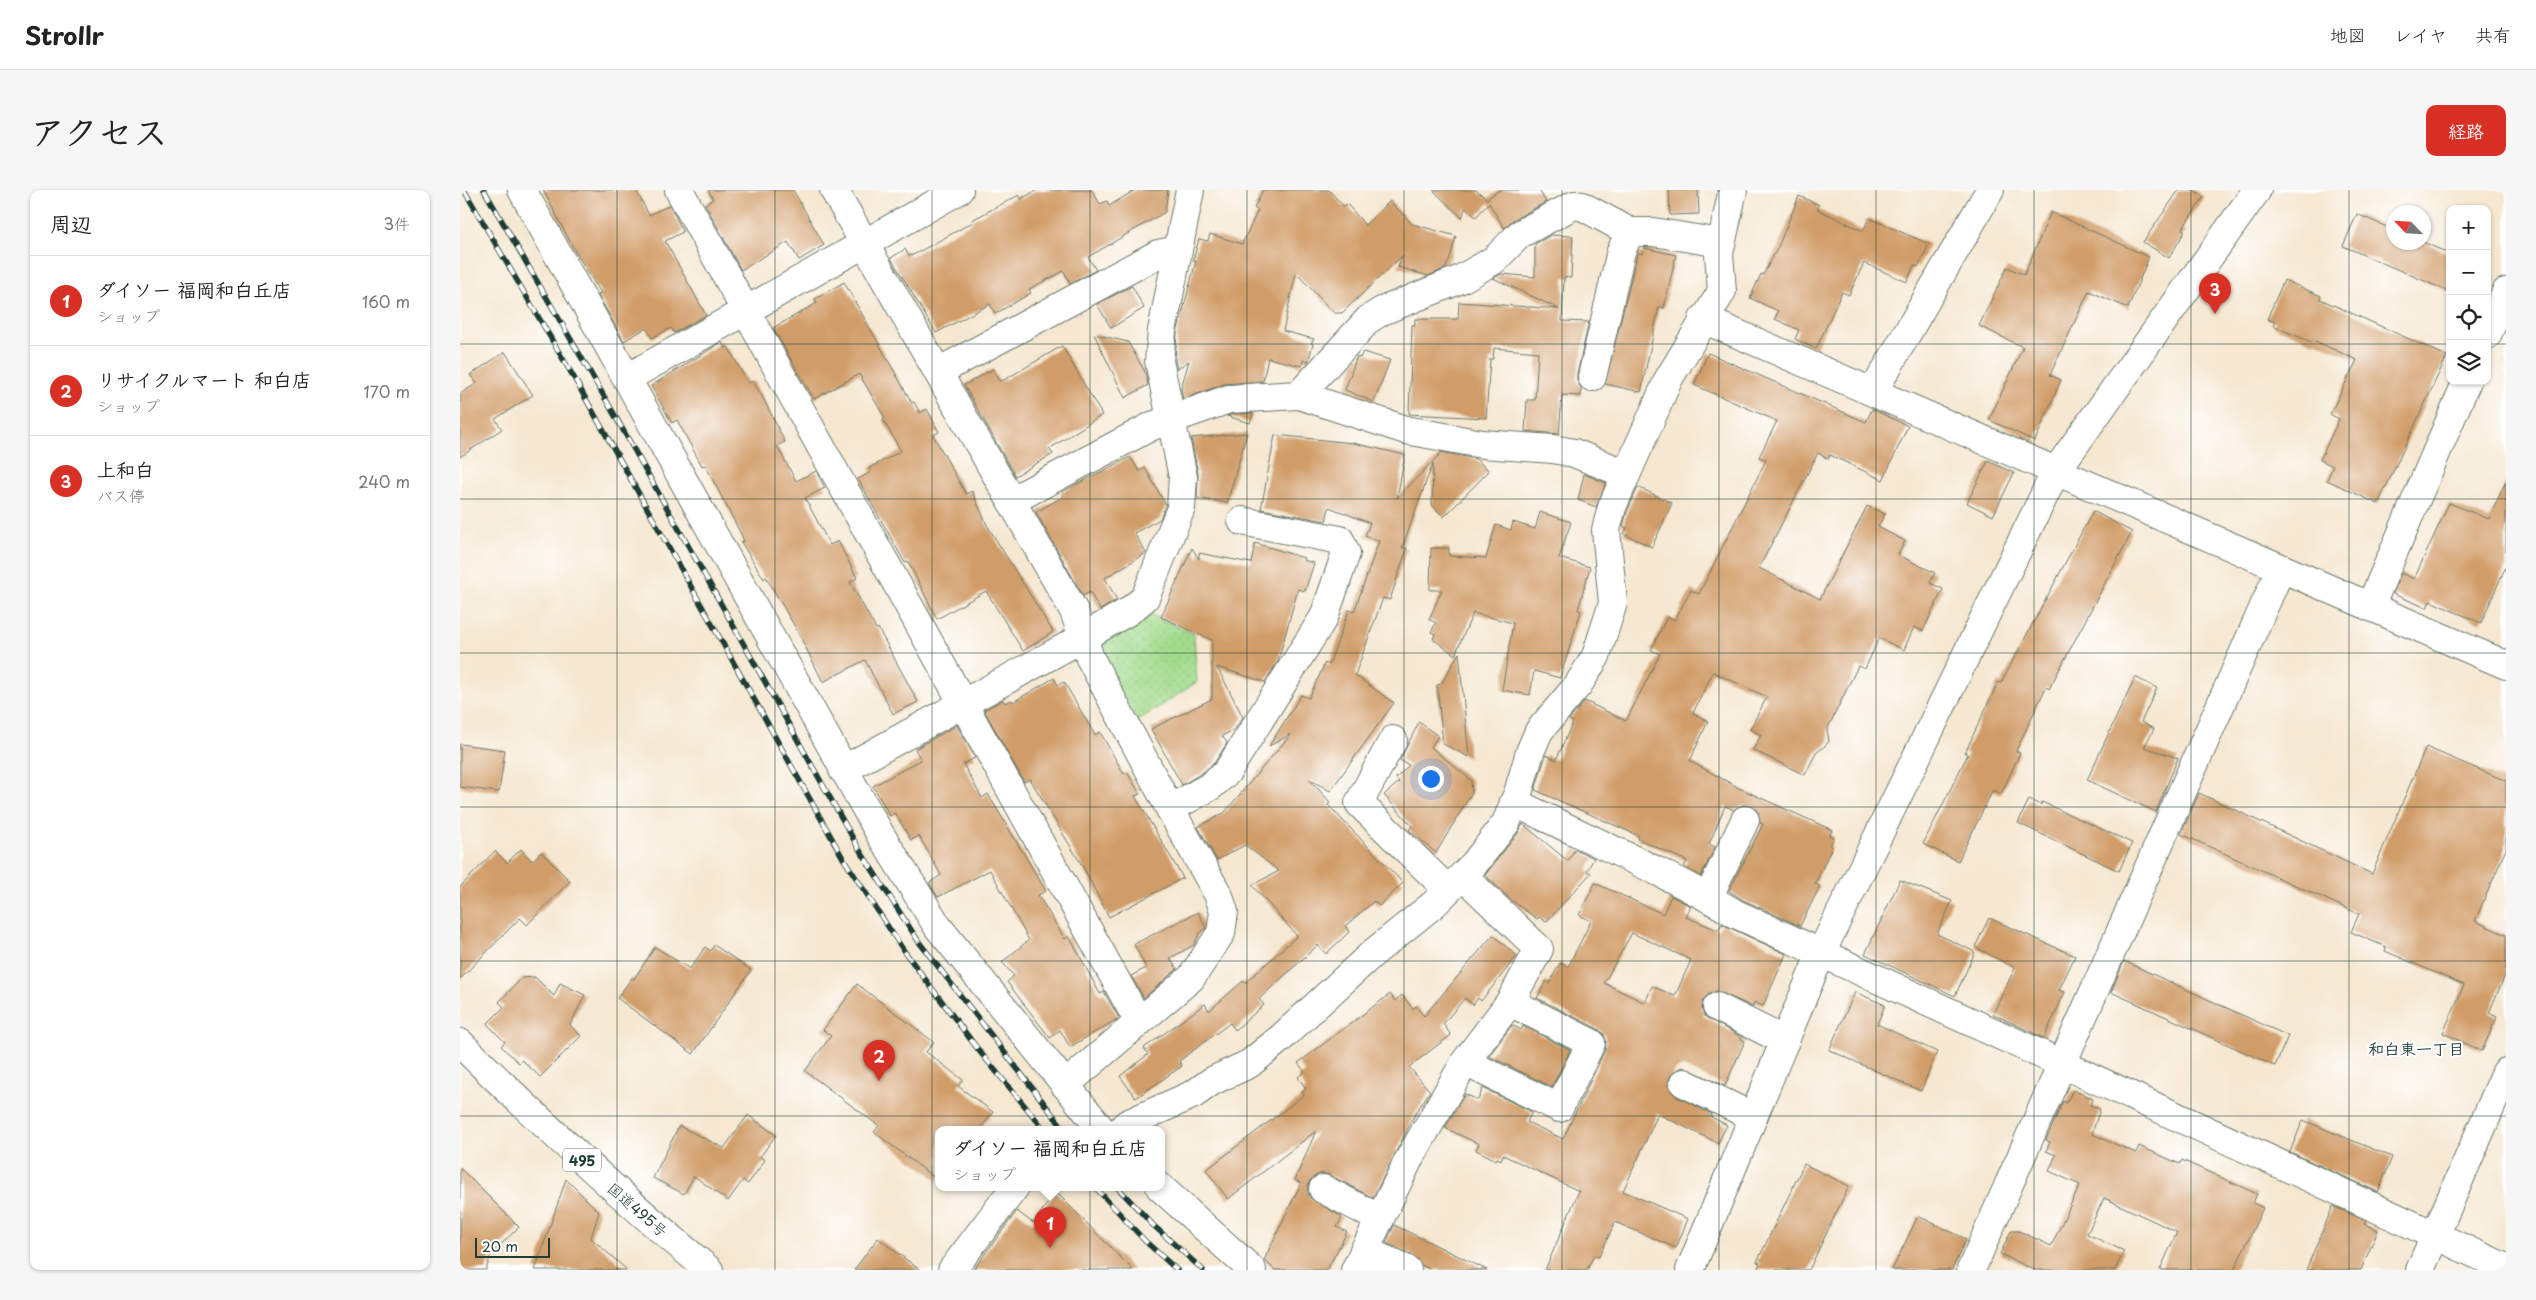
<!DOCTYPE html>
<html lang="ja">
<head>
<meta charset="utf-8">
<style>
	:root { --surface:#fff; --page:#f6f6f6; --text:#222; --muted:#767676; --line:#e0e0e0; --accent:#d93025 }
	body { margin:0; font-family:"Playpen Sans","Klee One",sans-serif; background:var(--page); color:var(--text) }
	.controls { position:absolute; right:15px; top:15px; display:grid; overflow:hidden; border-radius:10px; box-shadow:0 1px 4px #0004 }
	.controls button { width:45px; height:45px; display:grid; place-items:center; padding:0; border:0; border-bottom:1px solid var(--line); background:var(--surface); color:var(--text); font:25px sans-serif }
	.compass { position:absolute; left:1926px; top:15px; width:45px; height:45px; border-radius:50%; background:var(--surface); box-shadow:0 1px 4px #0004; rotate:295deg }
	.scale { position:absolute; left:15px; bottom:12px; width:75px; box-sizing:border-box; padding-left:5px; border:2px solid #1f3d34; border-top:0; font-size:14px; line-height:18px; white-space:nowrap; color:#1f3d34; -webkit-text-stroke:4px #fff; paint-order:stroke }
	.you { position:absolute; left:970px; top:588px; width:18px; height:18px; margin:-12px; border:4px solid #fff; border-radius:50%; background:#1a73e8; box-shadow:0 0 0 8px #1a73e833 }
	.badge { display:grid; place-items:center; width:32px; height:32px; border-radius:50%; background:var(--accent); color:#fff; font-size:16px; font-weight:700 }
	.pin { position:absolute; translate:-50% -41px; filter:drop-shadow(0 1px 2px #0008) }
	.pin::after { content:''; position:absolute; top:26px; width:18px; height:15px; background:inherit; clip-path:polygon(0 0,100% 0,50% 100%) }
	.popup { position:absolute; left:475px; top:936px; width:230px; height:65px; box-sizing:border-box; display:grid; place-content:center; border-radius:10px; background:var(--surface); filter:drop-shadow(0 1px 4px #0005); font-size:16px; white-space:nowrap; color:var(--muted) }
	.popup b { font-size:19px; color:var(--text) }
	.popup::after { content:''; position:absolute; left:50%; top:100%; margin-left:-10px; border:10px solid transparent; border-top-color:var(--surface) }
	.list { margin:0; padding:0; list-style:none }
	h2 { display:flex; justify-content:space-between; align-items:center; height:65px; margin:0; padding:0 20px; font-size:21px }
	h2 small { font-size:16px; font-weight:400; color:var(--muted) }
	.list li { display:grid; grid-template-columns:32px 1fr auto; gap:15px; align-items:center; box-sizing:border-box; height:90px; padding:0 20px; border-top:1px solid var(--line) }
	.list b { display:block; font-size:19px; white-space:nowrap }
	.list p { margin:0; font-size:16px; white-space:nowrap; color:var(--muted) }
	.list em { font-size:16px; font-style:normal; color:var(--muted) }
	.icon { flex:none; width:28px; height:28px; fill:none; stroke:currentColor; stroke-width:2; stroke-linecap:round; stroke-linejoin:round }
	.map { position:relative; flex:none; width:2046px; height:1080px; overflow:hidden; border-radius:10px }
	header { display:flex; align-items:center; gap:30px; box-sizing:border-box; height:70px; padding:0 25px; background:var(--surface); border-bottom:1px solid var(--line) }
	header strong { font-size:24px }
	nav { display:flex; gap:28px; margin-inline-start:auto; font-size:18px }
	.intro { display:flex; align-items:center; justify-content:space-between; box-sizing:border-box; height:120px; padding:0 30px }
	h1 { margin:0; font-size:35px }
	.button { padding:12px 22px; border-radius:10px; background:var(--accent); color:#fff; font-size:18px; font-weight:700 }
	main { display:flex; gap:30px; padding:0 30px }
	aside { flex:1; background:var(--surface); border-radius:10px; box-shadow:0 1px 4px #0004 }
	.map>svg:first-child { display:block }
	.park { fill:url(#park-dots); stroke:#618c60 }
	.building { fill:#d09c68; fill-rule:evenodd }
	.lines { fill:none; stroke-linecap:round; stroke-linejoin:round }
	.minor-casing { stroke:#6a786b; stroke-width:30 }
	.highway-casing { stroke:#6a786b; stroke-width:30 }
	.minor { stroke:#fff; stroke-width:28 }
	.highway { stroke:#fff; stroke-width:28 }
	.rail-casing { stroke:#1f3d34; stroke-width:5.5 }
	.rail { stroke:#fff; stroke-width:4; stroke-dasharray:11; stroke-linecap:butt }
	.grid { fill:none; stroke:#1f3d34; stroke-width:1; stroke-opacity:0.55 }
	.labels { text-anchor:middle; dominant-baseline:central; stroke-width:4; stroke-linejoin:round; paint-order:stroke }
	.shield { fill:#fff; stroke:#627771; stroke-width:1 }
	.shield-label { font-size:14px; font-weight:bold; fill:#1f3d34 }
	.street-label { font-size:15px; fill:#1f3d34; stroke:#fff }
	.neighbourhood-label { font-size:16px; font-weight:bold; fill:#1f3d34; stroke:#fff }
</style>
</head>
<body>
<header>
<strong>Strollr</strong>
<nav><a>地図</a><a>レイヤ</a><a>共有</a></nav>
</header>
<div class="intro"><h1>アクセス</h1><a class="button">経路</a></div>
<main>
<aside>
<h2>周辺<small>3件</small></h2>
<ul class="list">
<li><span class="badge">1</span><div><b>ダイソー 福岡和白丘店</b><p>ショップ</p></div><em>160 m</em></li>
<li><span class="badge">2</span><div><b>リサイクルマート 和白店</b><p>ショップ</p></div><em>170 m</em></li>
<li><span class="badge">3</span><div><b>上和白</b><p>バス停</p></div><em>240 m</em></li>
</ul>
</aside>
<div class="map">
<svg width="2046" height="1080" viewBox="0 0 2046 1080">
	<defs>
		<pattern id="park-dots" width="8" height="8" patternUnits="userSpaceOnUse" patternTransform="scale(1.25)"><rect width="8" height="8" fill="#a3db8d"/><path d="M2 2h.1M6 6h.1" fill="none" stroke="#8cbd7a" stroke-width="1.8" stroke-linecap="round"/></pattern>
	</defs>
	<rect width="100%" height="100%" fill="#fff"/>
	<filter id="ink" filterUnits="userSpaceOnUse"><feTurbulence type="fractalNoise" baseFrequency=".02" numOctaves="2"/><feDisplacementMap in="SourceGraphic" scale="10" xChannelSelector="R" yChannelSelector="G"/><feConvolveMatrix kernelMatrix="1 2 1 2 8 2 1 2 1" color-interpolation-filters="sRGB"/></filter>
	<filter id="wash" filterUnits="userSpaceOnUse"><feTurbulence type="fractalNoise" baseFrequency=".0096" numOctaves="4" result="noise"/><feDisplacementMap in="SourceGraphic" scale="20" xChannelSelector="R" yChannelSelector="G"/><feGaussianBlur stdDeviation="1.12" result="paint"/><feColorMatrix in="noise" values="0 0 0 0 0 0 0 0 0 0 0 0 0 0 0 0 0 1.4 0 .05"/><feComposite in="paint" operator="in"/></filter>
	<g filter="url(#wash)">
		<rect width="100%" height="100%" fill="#f5e7d0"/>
		<!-- park -->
		<path class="park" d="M683,421L734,444L737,492L671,535L629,454Z"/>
		<g id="blocks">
			<!-- building -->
			<g class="building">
				<path d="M83,0H176L189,25L210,15L223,42L205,51L246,125L214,143L211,138L192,148L186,138L164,151L138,105L141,103L116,63Z"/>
				<path d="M248,0H333L364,55L339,70L328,52L281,80L245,14L253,9Z"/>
				<path d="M577,0H632L640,14L647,11L649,16L675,0H708L705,22L628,67L636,80L610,94L604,81L569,99L571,103L535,124L530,114L476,143L431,68L445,59L449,66L455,64L513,32L512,30L559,5L561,9Z"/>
				<path d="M803,0H869L884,17L887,14L905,35L930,11L952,34L996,46L990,68L985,79L968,86L938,77L943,65L882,123H874L836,83L823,141L854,149L851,153L853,154L848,172L843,170L842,176L808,168L803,191L764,194L723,209L721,198L729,171L717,179L715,170L717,143L736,71H733L739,49L748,51L750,44L782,54L798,20L794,18Z"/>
				<path d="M973,0H1016L1027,9L1039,0H1079L1086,12L1053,30L1044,38L1029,13L1016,27L1005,18L1002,28Z"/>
				<path d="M1209,0H1238L1239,24L1210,25Z"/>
				<path d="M1719,0H1734L1744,7L1722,39L1725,41L1709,68L1683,52Z"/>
				<path d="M1339,6L1359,15L1357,19L1403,41L1409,28L1469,54L1458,77L1454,75L1447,92L1404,73L1389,105L1382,102L1356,159L1335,149L1339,140L1315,129L1318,121L1290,108L1301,84L1303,85L1318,57Z"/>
				<path d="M1591,22L1689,67L1668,118L1629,101L1590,185L1601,190L1575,251L1529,230L1563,157L1519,136L1547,77L1564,85Z"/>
				<path d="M1897,24L1934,40V52H1963L1990,64V102L1883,56Z"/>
				<path d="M1091,45L1113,46L1111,88L1104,87L1102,131L1129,132L1117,184V191L1121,198V206L1102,205L1099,244L1065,241L1067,210H1075L1078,162L1034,158L1033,169H1030L1026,228L949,224L952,135H955V129H998L999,112L1099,119L1033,88L1041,84L1075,87V54Z"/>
				<path d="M1184,58L1216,65L1204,118L1199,117L1181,202L1145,194L1177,65L1178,63L1182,64Z"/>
				<path d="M1824,90L1861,106L1860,109L1987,166L1918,314L1867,290L1873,276L1860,270L1879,229L1870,224L1897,170L1855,151L1854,153L1813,136L1815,132L1807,129Z"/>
				<path d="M384,92L452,213L454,212L460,223L467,219L479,242L473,245L506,304L512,301L527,335L593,442L563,461L526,401L477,429L448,371L445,373L398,289L411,282L409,278L441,261L423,230L425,228L399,184L354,209L313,138L357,113L355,109Z"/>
				<path d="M672,96L684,118L651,138L637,114Z"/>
				<path d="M634,144L668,152L685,182L688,195L665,208Z"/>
				<path d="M262,152L265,158L268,157L288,193L293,191L303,208L325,252L317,256L336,291L356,281L365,298L345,308L370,355L378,351L397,388L390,392L416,439L418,438L458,512L433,524L405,470L363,492L338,442L306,387L304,389L281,352L284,351L281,344L245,275L242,276L217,230L212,233L191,196Z"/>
				<path d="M602,156L642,225L589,259L593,264L555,286L504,195L533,179L539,191L544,190Z"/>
				<path d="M45,162L73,205L35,229L42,239L0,267V204L17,193L10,185Z"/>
				<path d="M903,162L930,170L914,212L885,200L897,166L900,168Z"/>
				<path d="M1248,163L1406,232L1412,219L1448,236L1423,290L1370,265L1368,269L1358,263L1299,378L1360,409L1407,316L1425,324L1418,337L1445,351L1438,365L1475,383L1470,393L1483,399L1463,441L1454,437L1444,460L1419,448L1405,479L1398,476L1367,540L1369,551L1366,555L1356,563L1345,585L1293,560L1301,545L1290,539L1307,507L1253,482L1233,523L1248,531L1230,571L1279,598L1372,640L1370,645L1374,647L1370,656L1372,657L1355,694L1360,696L1340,736L1283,710L1269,701L1303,634L1300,633L1298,622L1292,616L1283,615L1274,620L1265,616L1249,654L1255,657L1241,686L1224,677L1227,671L1178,649L1179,646L1075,600L1086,565L1096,570L1113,532L1109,530L1125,511L1166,531L1200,464L1191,460L1207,427L1215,430L1231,400L1239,404L1306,270L1299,267L1317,231L1234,195Z"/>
				<path d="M793,223L790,233L767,226L772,224Z"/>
				<path d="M787,243L767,313L737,308L738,284L731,248Z"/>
				<path d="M815,245L893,253L945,265L937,308L982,262L1016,269L1029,281L984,327L972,315L973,273L942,358H947L930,410L923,408L895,485L934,513L870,601L849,589L870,612L868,615L943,693L919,716L914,711L885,736L890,741L866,764L858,755L799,809L804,815L775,840L770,833L719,871L722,876L676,908L660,886L686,866L688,864L684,858L745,814L749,821L783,791L785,793L837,746L792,695L819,681L785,655L757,670L738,637L764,623L831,544L809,556L841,505L849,508L865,473L869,475L889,420L894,422L919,351L905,346L910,333L869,317L866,331L801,319Z"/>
				<path d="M670,267L679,281L685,278L706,315L700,329L674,343L686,363L645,388L657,410L640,420L630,402L623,406L576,322L604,306L602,302Z"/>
				<path d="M1528,271L1554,283L1533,326L1507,313Z"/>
				<path d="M1124,284L1146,293L1136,317L1118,310Z"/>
				<path d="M2046,291V376L2021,433L1970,411L1967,418L1933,404L1941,383L1954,389L1989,313L2029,329Z"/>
				<path d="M1178,297L1212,313L1192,357L1164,344L1167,338L1163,336L1167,322Z"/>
				<path d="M1633,321L1672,342L1589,499L1586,497L1556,561L1560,563L1541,604L1533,600L1498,671L1463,654L1508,564L1505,563L1538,492L1541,493Z"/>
				<path d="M1080,322L1111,332L1099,368L1130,377L1118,420L1121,421L1100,488L1074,481L1070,505L1042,500L1053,433L1013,423L995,465L973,449L975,444L971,442L976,433L969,429L982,400H970L971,358H989V366L1026,368L1036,335L1051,340L1053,332L1075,339Z"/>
				<path d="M795,353L844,368L843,370L854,373L845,401L838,399L818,471L805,492L757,477L783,527L775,539L762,546L767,553L755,572L742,583L722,595L691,539L752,509V450L701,427L732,358L739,369V363L791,373Z"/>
				<path d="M999,463L1009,567L983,554L977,495L981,494Z"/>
				<path d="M1675,487L1697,498L1681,532L1694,539L1684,557L1718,568L1696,622L1627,590Z"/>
				<path d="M594,488L598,495L604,492L635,545L640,542L664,584L667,582L680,604L675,606L723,688L649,727L623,677L570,589L564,592L524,520L543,510L545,513L551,510L553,512Z"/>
				<path d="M959,532L978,546L971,557L1011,590L1012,602L976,663L949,640L952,636L924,605L939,592L936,588L949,575L940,570Z"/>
				<path d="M497,535L515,568L503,574L522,608L528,604L586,701L578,705L605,749L609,746L640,804L644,802L659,828L610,857L600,840L590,848L547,792L554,786L542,772L569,750L530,680L478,707L469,693L481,685L459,646L451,650L435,623L430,626L413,596L461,570L455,559Z"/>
				<path d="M0,554L45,560L39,602L0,597Z"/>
				<path d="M1966,557L2046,591V659L2015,731L2046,745V783L2029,823L2037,827L2022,861L1983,843L2004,795L1925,761L1926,757L1891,742L1899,724L1721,644L1739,603L1912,684Z"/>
				<path d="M1569,609L1581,615L1582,612L1672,653L1659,681L1558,633Z"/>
				<path d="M1063,634L1108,671L1115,659L1134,668L1127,681L1131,683L1086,732L1079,727L1077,729L1051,710L1025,685L1058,643Z"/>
				<path d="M61,659L72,671L81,662L110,691L67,735L60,728L0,789V697L35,661L47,673Z"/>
				<path d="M1440,690L1492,711L1477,744L1515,762L1495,806L1405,764Z"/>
				<path d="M1135,693L1203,724L1211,706L1231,716L1226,727L1258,740L1262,734L1326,764L1303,816L1294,812L1293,817L1257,801L1249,804L1243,810L1242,818L1244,826L1281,847V849L1285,851L1265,896L1223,877L1216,880L1210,887L1208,895L1211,901L1217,907L1252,924L1251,927L1267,935L1258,953L1198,924L1163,1001L1228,1029L1216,1058L1155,1032L1139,1067L1134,1065L1127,1080H1085L1119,1001L1043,965L1041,970L1037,968L1036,970L1016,960L1019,954L985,938L1005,904L1018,910L1023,898L1072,922L1067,932L1103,949L1145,860L1146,852L1144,844L1138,839L1077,808L1086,791L1089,794L1100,773L1108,777L1131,731L1119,725ZM1172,743L1231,770L1215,806L1192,796L1185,813L1144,793Z"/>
				<path d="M738,722L746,738L739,744L734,755L710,768L717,779L684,808L671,786L686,778L674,754Z"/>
				<path d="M1529,728L1615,766L1599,800L1605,802L1584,848L1533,824L1555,778L1515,757Z"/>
				<path d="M1033,745L1057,766L1021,811L1018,808L1013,815L1005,808L983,834L991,845L949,877L970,901L955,924L913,1008L870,985L862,983L855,986L849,992L847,1000L850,1008L882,1027L877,1037L887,1042L867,1080H815L804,1070L841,993L835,990L856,941L768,1009L746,980L844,905L842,902L846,899L838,887L845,882L838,873L930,804L935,811L942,805L953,819L956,816L964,826Z"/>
				<path d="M254,755L291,780L233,864L157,808L172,788L174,789L195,757L230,779L245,757L251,761Z"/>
				<path d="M1664,771L1828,846L1815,876L1651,802Z"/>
				<path d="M75,787L94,806L100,793L125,805L110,835L121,846L80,887L62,870L59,873L41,856L45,852L27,834L44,817L39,812L62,788Z"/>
				<path d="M397,794L474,852L466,862L503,890L498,896L533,922L520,939H479V991L414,942L419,936L345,881L371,846L363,840Z"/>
				<path d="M1395,802L1425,815L1417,834L1477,862L1461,901L1369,860Z"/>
				<path d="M1052,835L1061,840L1063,836L1110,860L1092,897L1029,866Z"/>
				<path d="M1613,900L1633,909L1630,915L1640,919L1632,944L1676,963L1679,956L1720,974L1722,970L1797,1004L1793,1013L1803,1018L1774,1080H1700L1717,1042L1644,1008L1627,1044L1664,1061L1655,1080H1575L1540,1064L1551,1041H1559L1591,1056L1620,995L1589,981L1596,965L1586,961L1590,952L1586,950L1603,911L1606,913Z"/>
				<path d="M288,925L316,945L300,967L305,970L288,994L283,990L268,1011L234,986L224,1004L193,988L219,936L264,958Z"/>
				<path d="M1843,930L1932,967L1918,1002L1830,962Z"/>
				<path d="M1344,974L1389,996L1349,1080H1297L1300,1073L1297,1072Z"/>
				<path d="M0,978L59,1037L31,1064L26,1080H0Z"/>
				<path d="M106,989L139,1022L131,1048L167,1080H75Z"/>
				<path d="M596,1002L673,1080H513L557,1021L573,1033Z"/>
				<path d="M1873,1016L1906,1031L1904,1034L1918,1040L1901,1080H1846Z"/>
				<path d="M1458,1026L1506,1049L1492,1080H1432Z"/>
				<path d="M934,1035L961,1048L1027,1080H972L961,1075L954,1066L926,1053Z"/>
				<path d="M418,1048L460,1080H394Z"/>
			</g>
		</g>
	</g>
	<g filter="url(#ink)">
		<use href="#blocks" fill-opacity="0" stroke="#6a786b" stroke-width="1"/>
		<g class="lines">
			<defs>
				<g id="minor">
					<path d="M62,0L420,644L478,737L641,939"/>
					<path d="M219,0L679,832"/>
					<path d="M374,0L614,421L630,468L710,619L759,706L764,722L761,743L731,788L605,895"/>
					<path d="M1243,129L2046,475"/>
					<path d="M2027,145L2046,102"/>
					<path d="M478,182L698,64L718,60"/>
					<path d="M1132,187L1161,61L1170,42"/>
					<path d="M167,188L499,0"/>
					<path d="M1413,202L1530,0"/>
					<path d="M839,205L946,240L1022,254L1093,259L1114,263L1166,284"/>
					<path d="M551,311L692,236L769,209L839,205L909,129L922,121L1001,89L1034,70L1060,44L1114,15L1122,16L1170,42H1193L1261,53"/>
					<path d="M1910,417L2007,191"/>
					<path d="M933,550L899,613L988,700"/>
					<path d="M383,580L624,447L669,421L685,408L721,318L723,287L699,171L702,141L730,0"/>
					<path d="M1054,612C1128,649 1204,681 1276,724L2046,1078"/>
					<path d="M710,619L751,596L767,582L864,427L886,363L880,350L782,331"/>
					<path d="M1248,708L1285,630"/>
					<path d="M1257,817L1325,851"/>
					<path d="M1005,872L1099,918L1131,853L1050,812"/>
					<path d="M1224,893L1293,927"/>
					<path d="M662,939L667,934L734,904L752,891L789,874L821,848L913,763L974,714L1014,674L1046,633L1058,603L1070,562L1079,541L1118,495L1136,466L1153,413L1146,340L1152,317L1209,188L1262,101L1259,64L1273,0"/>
					<path d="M700,997L792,1080"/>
					<path d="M863,999L920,1029"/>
					<path d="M904,1060L947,1080"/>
					<path d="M492,1080L555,997"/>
					<path d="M895,1080L948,971L1005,872L1050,812L1079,759L1003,686"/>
					<path d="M1230,1080L1361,763L1596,281L1797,0"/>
					<path d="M1511,1080L1821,378"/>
					<path d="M1960,1080L2046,882"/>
				</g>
				<path id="highway" d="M0,853C80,932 162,1008 249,1080"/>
			</defs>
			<!-- minor casing -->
			<use href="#minor" class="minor-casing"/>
			<!-- highway casing -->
			<use href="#highway" class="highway-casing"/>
			<!-- minor -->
			<use href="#minor" class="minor"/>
			<!-- highway -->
			<use href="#highway" class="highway"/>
			<defs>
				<g id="rail">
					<path d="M4,0L113,186L383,668L444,761L520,862L584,939"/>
					<path d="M24,0L145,208L399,659L459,752L604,939"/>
					<path d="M635,997L685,1051L717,1080"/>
					<path d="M657,997L694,1036L743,1080"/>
				</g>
			</defs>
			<!-- rail casing -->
			<use href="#rail" class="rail-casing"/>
			<!-- rail -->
			<use href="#rail" class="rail"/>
		</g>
	</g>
	<!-- grid -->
	<path class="grid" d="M157,0V1080M315,0V1080M472,0V1080M630,0V1080M787,0V1080M944,0V1080M1102,0V1080M1259,0V1080M1416,0V1080M1574,0V1080M1731,0V1080M1889,0V1080M0,154H1990M2027,154H2046M0,309H2046M0,463H2046M0,617H2046M0,771H2046M0,926H2046"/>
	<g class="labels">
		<!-- shield labels -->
		<rect class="shield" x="103" y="958.5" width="38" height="23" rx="4"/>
		<g class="shield-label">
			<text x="122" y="970">495</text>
		</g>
		<!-- street labels -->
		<g class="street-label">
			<text transform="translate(178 1019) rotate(41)">国道495号</text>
		</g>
		<!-- neighbourhood labels -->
		<g class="neighbourhood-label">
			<text x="1956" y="858">和白東一丁目</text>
		</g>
	</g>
</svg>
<div class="controls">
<button>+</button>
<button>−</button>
<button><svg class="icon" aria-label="locate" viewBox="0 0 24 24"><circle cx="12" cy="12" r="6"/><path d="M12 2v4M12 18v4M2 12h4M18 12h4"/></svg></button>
<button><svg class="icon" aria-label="layers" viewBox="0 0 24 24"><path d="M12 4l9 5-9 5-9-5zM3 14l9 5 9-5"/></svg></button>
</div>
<svg class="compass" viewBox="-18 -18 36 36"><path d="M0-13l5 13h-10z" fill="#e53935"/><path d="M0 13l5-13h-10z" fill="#767676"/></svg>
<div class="scale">20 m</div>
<div class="you"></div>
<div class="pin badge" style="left:590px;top:1058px">1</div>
<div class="popup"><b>ダイソー 福岡和白丘店</b>ショップ</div>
<div class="pin badge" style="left:419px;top:891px">2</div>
<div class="pin badge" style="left:1755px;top:124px">3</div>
</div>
</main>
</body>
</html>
